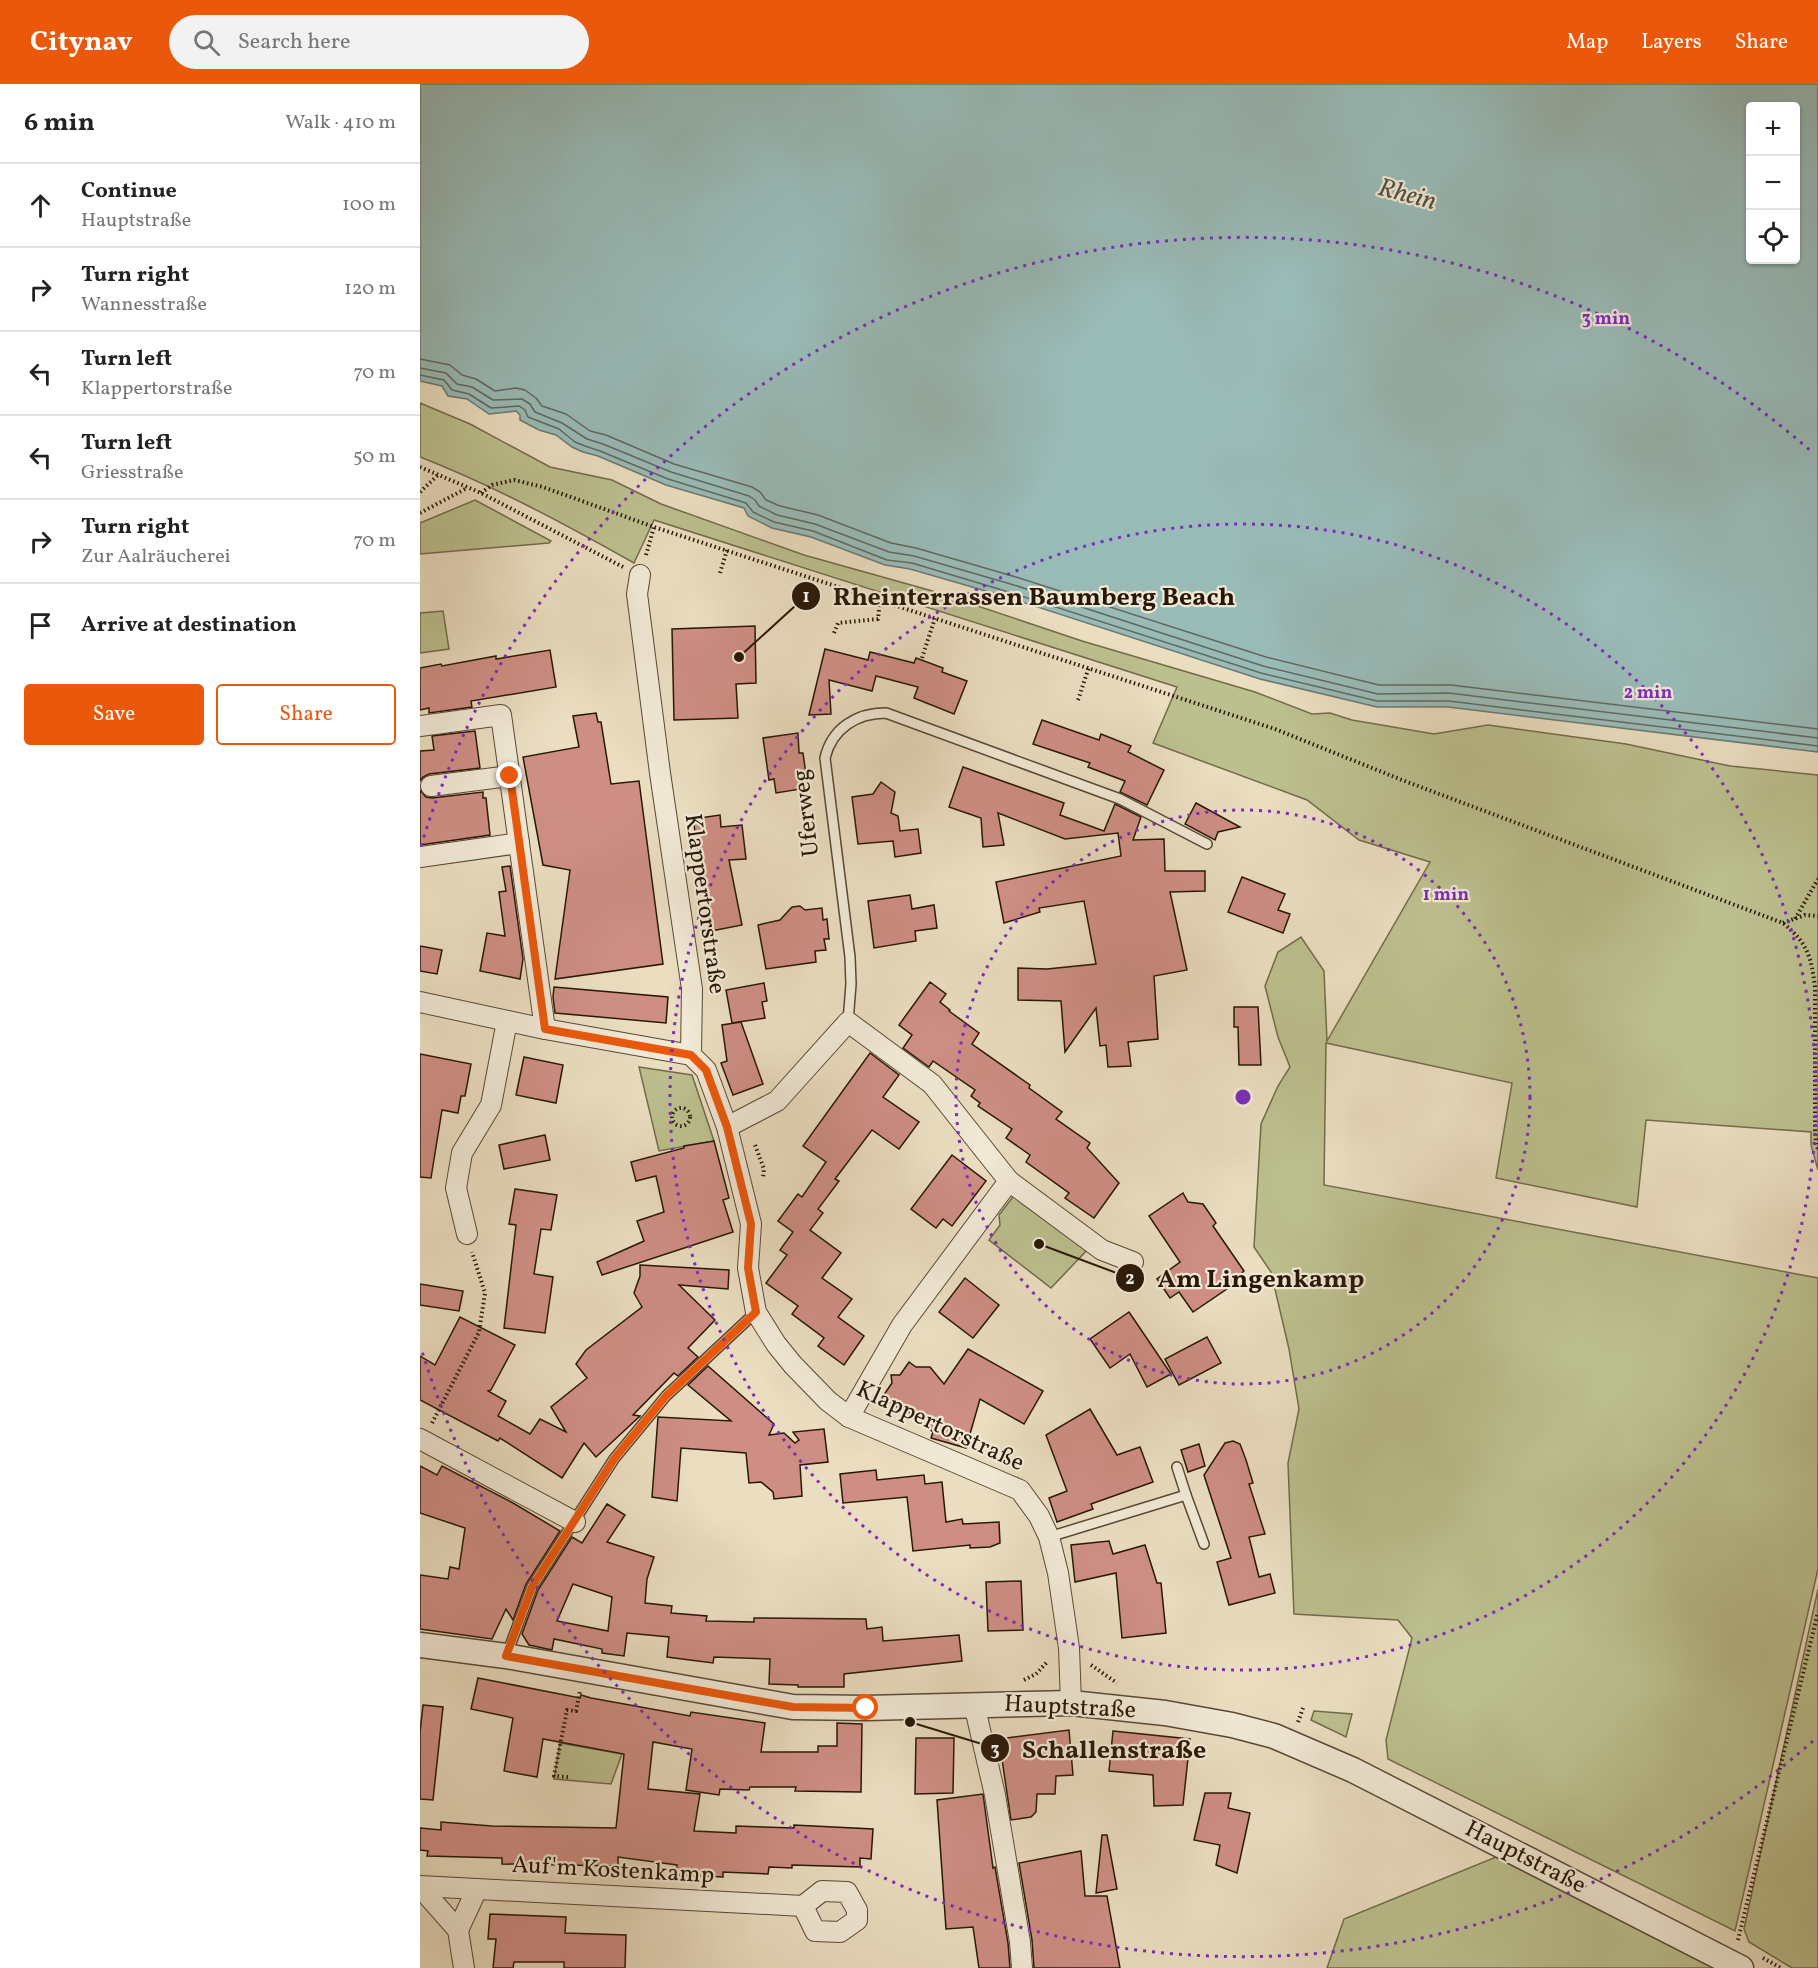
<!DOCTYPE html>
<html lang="en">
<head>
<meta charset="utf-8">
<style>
	:root { --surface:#fff; --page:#f2f2f2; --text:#222; --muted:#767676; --line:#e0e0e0; --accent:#ea580c }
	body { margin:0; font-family:Vollkorn,serif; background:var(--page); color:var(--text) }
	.controls { position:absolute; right:18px; top:18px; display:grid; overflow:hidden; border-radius:6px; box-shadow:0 2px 4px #0004 }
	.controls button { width:54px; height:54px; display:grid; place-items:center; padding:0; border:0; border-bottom:2px solid var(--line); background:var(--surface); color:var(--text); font:30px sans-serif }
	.stop { position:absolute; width:18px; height:18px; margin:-14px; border:4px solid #ea580c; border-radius:50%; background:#fff }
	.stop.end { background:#ea580c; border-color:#fff; box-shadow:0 2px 6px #0008 }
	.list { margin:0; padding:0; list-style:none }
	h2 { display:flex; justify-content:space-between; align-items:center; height:78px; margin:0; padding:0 24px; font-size:26px }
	h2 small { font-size:20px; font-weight:400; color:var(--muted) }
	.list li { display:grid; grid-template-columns:39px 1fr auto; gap:18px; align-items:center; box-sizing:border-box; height:84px; padding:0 24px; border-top:2px solid var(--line) }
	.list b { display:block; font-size:22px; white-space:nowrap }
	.list p { margin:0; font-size:20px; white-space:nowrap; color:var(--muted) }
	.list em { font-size:20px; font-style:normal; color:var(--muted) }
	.actions { display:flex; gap:12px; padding:18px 24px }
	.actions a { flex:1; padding:14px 0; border:2px solid var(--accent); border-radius:6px; text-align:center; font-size:21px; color:var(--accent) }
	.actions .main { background:var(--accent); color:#fff }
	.icon { flex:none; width:33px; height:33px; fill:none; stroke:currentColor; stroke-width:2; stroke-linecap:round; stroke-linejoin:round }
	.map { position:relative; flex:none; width:1398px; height:1884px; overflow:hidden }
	header { display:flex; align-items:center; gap:36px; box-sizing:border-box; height:84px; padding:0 30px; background:var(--accent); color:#fff }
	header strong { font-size:28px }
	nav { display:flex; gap:33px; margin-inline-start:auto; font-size:21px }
	.search { width:420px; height:54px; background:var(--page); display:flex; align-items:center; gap:15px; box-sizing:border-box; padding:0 21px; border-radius:33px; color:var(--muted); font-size:22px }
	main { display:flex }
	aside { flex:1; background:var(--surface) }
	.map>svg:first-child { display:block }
	.green { fill:#bcbf8e; stroke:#726b4a; stroke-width:1.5 }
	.water { fill:#99bbb8; stroke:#6c7971; stroke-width:1.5; fill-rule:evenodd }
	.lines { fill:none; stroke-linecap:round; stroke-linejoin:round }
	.shore { stroke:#61695f; stroke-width:1.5 }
	.building { fill:#ce8e84; stroke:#291706; stroke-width:1.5; fill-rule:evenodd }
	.service-casing { stroke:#594834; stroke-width:12 }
	.minor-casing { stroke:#594834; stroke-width:22 }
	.tertiary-casing { stroke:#594834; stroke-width:27 }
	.path { stroke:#291706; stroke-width:4; stroke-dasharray:1.5 3; stroke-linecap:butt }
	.service { stroke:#f1e9d6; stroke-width:9 }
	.minor { stroke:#f1e9d6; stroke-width:20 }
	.tertiary { stroke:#f1e9d6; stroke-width:24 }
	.route { stroke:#ea580c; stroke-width:8 }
	.ring { fill:none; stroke:#7b2cbf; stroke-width:3; stroke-dasharray:3 6 }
	.labels { text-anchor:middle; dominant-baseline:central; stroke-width:4.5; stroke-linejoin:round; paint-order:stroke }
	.street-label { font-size:24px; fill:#291706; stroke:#f1e9d6 }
	.water-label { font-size:26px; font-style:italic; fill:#505044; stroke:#f1e9d6 }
	.centre { fill:#7b2cbf; stroke:#f1e9d6; stroke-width:3 }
	.ring-label { font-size:18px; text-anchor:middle; font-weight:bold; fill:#7b2cbf; stroke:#f1e9d6; stroke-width:4.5; stroke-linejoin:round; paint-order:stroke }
	.leader { fill:none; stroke:#291706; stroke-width:2 }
	.callout-dot { fill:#291706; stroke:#f1e9d6; stroke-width:2 }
	.mark-label { font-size:18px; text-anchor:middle; font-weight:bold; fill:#fff }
	.callout-label { font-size:26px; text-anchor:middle; font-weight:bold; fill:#291706; stroke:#f1e9d6; stroke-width:4.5; stroke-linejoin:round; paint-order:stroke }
</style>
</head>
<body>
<header>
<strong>Citynav</strong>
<div class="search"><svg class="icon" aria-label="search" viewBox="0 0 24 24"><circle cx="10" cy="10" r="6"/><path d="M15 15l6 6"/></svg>Search here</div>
<nav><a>Map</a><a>Layers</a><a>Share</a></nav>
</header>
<main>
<aside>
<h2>6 min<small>Walk · 410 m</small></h2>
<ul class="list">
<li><svg class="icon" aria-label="ahead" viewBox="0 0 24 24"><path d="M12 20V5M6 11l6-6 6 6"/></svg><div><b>Continue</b><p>Hauptstraße</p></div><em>100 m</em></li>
<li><svg class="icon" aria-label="right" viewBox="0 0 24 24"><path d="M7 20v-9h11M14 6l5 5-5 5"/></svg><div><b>Turn right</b><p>Wannesstraße</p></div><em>120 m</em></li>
<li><svg class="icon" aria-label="left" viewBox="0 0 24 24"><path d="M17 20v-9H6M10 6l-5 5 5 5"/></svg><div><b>Turn left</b><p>Klappertorstraße</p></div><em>70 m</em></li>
<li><svg class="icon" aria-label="left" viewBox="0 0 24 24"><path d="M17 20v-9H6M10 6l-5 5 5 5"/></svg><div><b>Turn left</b><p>Griesstraße</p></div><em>50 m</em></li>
<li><svg class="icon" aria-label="right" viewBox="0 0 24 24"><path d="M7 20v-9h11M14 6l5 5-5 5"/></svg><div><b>Turn right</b><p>Zur Aalräucherei</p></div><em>70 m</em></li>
<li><svg class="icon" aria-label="arrive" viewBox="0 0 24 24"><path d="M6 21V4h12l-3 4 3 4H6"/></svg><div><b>Arrive at destination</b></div></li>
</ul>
<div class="actions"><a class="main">Save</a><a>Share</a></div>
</aside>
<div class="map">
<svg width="1398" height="1884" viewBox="0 0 1398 1884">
	<rect width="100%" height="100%" fill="#eaddc0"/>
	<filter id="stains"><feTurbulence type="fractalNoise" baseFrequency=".00333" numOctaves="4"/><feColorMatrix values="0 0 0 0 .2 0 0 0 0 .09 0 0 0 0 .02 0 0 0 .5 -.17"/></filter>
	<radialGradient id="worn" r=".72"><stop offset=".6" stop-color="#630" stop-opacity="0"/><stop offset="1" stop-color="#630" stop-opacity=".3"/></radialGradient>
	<!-- green -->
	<g class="green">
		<path d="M0,319L50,340L130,383L192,396L241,420L384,471L516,508L662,557L835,608L892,630L910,629L932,636L1014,650L1068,641L1206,660L1310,682L1398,691V1086L1391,1061V1048L1226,1036L1217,1123L1076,1094L1092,999L906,959L904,1101L1398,1194V1485L1315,1847L968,1675L966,1656L992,1554L978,1536L874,1530L868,1379L879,1325L869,1265L851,1188L834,1163L841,1040L858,1002L870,983L858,953L845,902L858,868L881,853L904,887L907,957L1010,778L939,756L887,716L733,659L757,603L234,436L214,479C145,440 74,402 0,373Z"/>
		<path d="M55,416L131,457L129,459L0,470V439Z"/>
		<path d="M23,527L29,565L0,569V529Z"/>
		<path d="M219,983L272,991L294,1057L239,1067Z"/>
		<path d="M595,1110L669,1164L631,1204L569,1156L580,1141L579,1131Z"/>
		<path d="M1398,1505V1884H1372L1329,1858L1324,1845Z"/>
		<path d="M894,1627L932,1630L926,1653L891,1636Z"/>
		<path d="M140,1659L202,1670L191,1700L134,1695Z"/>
		<path d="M1076,1773L1296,1884H907L924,1835Z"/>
	</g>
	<!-- water -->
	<path class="water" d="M0,0H1398V668L1028,623H957L840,595L590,514L490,485L465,481L391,453L352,444L328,432L324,424L246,401L178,372L163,368L152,363L136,351L119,346L100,336V331L96,327L69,330L47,315L28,312L22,302L0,297ZM1330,22H1376V176H1330Z"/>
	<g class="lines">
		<!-- shore -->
		<g class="shore">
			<path d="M0,275L30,281L42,291L56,295L75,307L96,304L105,306L116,314L122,322L146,330L170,347L186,351L254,380L332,403L340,408L346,416L360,422L398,431L471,459L496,464L596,493L846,573L959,601H1031L1398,645"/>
			<path d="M0,284L26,289L37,300L52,303L73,316L102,315L110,320L115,328L142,339L167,355L183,360L251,388L329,412L335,416L339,422L357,431L395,440L469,468L494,472L594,501L843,582L958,610L1029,609L1398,654"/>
			<path d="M0,291L24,296L32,306L49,310L71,324L99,322L105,326L108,333L139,345L155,358L165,362L180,367L248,395L326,419L333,428L354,438L393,447L467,476L492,479L592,509L841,589L957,617H1029L1398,662"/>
		</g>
	</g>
	<!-- building -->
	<g class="building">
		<path d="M335,542L336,599L316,600L318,634L254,636L252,545Z"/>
		<path d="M405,565L448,576L450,568L494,579L496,574L523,584L522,588L547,597L534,630L494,614L498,603L456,592L452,607L409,596L411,630L389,631Z"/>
		<path d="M130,566L136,603L51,617L52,623L9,629V624L0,626V584L21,580L22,582L76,572V575Z"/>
		<path d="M176,629L178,638H181L191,700L219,697L243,880L135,895L150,786L123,781L103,673L159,663L153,632Z"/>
		<path d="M622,636L679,656L681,650L711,662L708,668L744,686L727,721L700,708L705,697L668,683L670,679L613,660Z"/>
		<path d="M55,647L60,684L9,690L3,693L0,697V667L14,666L12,652Z"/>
		<path d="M378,649L379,669H383L386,690L378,691L381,705L356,709L354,695L349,696L343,654Z"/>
		<path d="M543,683L644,719L640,731L684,747L695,720L721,733L713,756L744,755L745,787H785V807L750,808L767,886L734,892L738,955L708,958L711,982L688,983L686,961L680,962L676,924L645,968L641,917L598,916V884L627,885L676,880L664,817L619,824L620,828L584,839L576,798L701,772L698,749L645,755L578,729L584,761L563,763L561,734L529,723Z"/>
		<path d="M461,698L475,708L471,729L478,732L480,747L498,745L501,769L475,773L473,757L438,760L432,713L453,710Z"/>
		<path d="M0,706L6,713L12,714L63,708V714H66L70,751L0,761Z"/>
		<path d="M776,719L820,743L798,748L795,756L765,740Z"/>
		<path d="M300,731L301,743L322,741L326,775L309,776L322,841L291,847L273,735Z"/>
		<path d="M90,782L103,875L100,895L60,887L67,849L85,852L79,808L86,807L82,783Z"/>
		<path d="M822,793L865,810L858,826L870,830L863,849L808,828Z"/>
		<path d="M490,811L492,825L514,821L517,844L495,847L496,857L454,864L448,817Z"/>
		<path d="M380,822L385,826L402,824L403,836L407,835L409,855H404L406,866L395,867L396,878L346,885L338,841L360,836L372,823Z"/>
		<path d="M0,862L22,866L17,890L0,887Z"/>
		<path d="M510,898L526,910L520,918L530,926L529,927L559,949L552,960L610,1001L609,1004L642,1028L636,1035L670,1059L667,1064L699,1099L674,1134L645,1114L649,1109L606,1078L610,1071L586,1054L592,1045L558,1022L560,1019L551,1012L555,1006L513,977L509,983L483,964L492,951L479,941Z"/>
		<path d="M344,899L347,917L342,918L345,934L312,939L306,906Z"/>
		<path d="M134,903L248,913L246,939L135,929L133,913Z"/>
		<path d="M814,923H838L841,981H819L818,943H814Z"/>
		<path d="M321,938L343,1000L313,1011L301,979L307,977L302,941Z"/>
		<path d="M450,969L479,991L463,1013L499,1038L479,1065L452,1046L415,1095L419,1097L398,1125L403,1129L390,1146L421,1169L402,1194L432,1215L418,1233L444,1252L424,1281L398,1262L404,1254L372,1230L378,1222L346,1199L367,1171L360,1166L373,1148L358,1137L378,1110L382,1113L406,1078L383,1062Z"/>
		<path d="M0,970L51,980L45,1012H41L38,1029L22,1026L11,1094L0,1093Z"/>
		<path d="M104,973L143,981L136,1019L96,1011Z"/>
		<path d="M125,1051L130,1076L84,1085L79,1061Z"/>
		<path d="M294,1057L309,1114L303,1116L313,1148L182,1191L177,1178L224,1157L217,1137L244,1128L236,1092L216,1097L211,1078L264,1064V1062Z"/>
		<path d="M532,1071L566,1097L532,1142L523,1135L516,1144L491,1125Z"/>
		<path d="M95,1105L137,1111L131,1146L121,1145L114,1190L133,1193L125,1249L84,1244L96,1141L89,1140Z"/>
		<path d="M763,1109L768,1118L783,1120L796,1139L793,1142L824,1187L821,1190L823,1194L773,1228L759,1208L750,1214L737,1195L760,1178L729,1132Z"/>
		<path d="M220,1181L309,1186L308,1205L259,1201L295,1236L268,1264L278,1273L258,1292L254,1289L213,1331L220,1332L176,1373L164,1359L142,1394L80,1354L78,1357L0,1316V1272L15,1281L40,1233L95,1261L71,1306L68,1307L86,1317L78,1332L110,1350L120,1335L146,1348L131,1323L167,1294L156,1280L166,1266L222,1223L214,1209L220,1192Z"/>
		<path d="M545,1194L579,1221L553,1254L519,1228Z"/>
		<path d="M0,1200L43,1207L39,1227L0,1221Z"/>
		<path d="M709,1228L751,1290L727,1303L710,1270L690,1284L670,1255Z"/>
		<path d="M787,1253L801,1279L759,1301L745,1275Z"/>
		<path d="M548,1265L623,1307L604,1340L560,1315L546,1364L511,1354L513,1348L487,1327L486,1330L463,1312L472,1299L471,1291H480L489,1278L496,1283H510L524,1300Z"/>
		<path d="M288,1282L354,1340L349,1351L364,1349L375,1359L379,1356L373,1348L404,1345L408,1378L380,1381L382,1412L354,1415L353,1408L341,1398L329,1399L326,1369L261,1364L257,1417L232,1413L238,1333L311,1337L268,1301Z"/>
		<path d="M670,1325L697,1371L720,1363L733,1398L671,1420L673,1425L637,1438L629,1414L647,1407L626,1351Z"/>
		<path d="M813,1357L820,1360L826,1376L833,1399L829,1400L845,1450L829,1453L839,1493L850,1490L855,1509L809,1521L797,1478L811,1474L784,1391L805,1359Z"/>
		<path d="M779,1360L785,1382L768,1388L761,1366Z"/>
		<path d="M0,1382L17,1391L22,1382L93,1419L140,1447L106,1500L93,1536L86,1525L72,1555L0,1545V1491L28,1495L30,1483L39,1485L45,1444L0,1429Z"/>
		<path d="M456,1386L457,1396L504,1391L505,1400L522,1398L526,1438L542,1435L543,1440L579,1438L580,1459L570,1463L550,1464V1461L493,1467L487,1413L423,1419L420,1390Z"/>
		<path d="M187,1420L205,1431L187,1458L234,1473L227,1495L225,1519L252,1522L251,1529L287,1532L286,1537L334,1538V1534L446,1535L447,1545L462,1543L463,1557L539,1551L542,1577L424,1590V1603H378V1601L349,1600L350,1575L294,1573L293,1579L247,1573L249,1553L207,1549L204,1572L182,1569V1565L134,1555L132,1566L109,1561L102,1550L118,1506L152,1453L162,1459ZM153,1500L192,1513L188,1547L137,1537Z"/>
		<path d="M689,1457L693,1470L725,1461L737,1499H741L746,1549L702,1554L696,1489L655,1498L651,1461Z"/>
		<path d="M601,1497L603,1546L568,1547L566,1498Z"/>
		<path d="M58,1594L160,1614L161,1611L171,1614L270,1632L271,1628L345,1639L341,1668H398V1662H417V1639L442,1640L441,1708L375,1707L376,1703H330L329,1706L300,1705L299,1711L266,1706L272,1665L233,1658L228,1705L280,1710L274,1747L316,1749V1742L374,1744V1741L453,1745L451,1775L440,1774V1783L372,1781V1784L349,1783L348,1790L303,1788V1793L256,1791L257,1781L198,1773V1782L82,1780V1774L7,1772L8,1767L0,1766V1744L21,1746V1738L72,1742L196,1744L204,1670L123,1655L117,1693L84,1687L93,1634L51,1625Z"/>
		<path d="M3,1621L23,1623L13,1716L0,1715V1648Z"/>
		<path d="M649,1646L653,1691L636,1692L635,1710H617L616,1728L611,1733L591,1736L579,1655Z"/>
		<path d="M693,1647L770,1655L763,1721L734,1722L733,1691L689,1687Z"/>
		<path d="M496,1654H534L533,1709L495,1710Z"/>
		<path d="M785,1709H811L808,1724L830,1729L817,1789L796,1781L800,1761L774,1756Z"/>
		<path d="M563,1710L573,1784L575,1783L588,1859L590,1884H559L553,1843L526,1845L517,1716Z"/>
		<path d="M682,1751H687L697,1805L676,1809Z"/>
		<path d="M661,1767L665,1812H687L700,1884H614L612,1856L599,1779Z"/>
		<path d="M70,1830L146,1833L145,1849L206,1851L205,1884H144V1878H94L93,1884H73L76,1855H68Z"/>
	</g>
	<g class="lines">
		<defs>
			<g id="service">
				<path d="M428,938L431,900L430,873L405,674C412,644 437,629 466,629L700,715L787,760"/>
				<path d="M757,1383L766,1411"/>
				<path d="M629,1453L766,1411L784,1460"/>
				<path d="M87,1570L112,1503L194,1375L246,1312L336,1228"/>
			</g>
			<g id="minor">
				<path d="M220,491L217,510L240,689L272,905L271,971L286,986L307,1043L331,1140L328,1184L336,1228L356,1260L373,1281L408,1317L429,1333L600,1406L619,1432L629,1453L638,1489L649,1564L651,1619"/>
				<path d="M0,642L81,631L125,945"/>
				<path d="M11,702L90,692"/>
				<path d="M0,773L99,759"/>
				<path d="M0,918L125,945L271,971"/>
				<path d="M307,1043L357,1017L428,938L512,1000L589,1097L482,1241L429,1333"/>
				<path d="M589,1097L682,1166L713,1178"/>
				<path d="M47,1150L36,1104L42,1069L71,1021L87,937"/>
				<path d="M0,1355L155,1438"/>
				<path d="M554,1620L575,1711L600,1858L602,1884"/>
				<path d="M0,1802L383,1822L402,1807L427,1808L437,1826V1836L420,1848L395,1847L383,1822"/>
				<path d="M0,1803L38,1846L44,1884"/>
				<path d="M38,1846L57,1805"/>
			</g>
			<path id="tertiary" d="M0,1561L86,1572L373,1623L446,1624L651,1619L745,1629L812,1641L854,1652L933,1686L1321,1884"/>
		</defs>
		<!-- service casing -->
		<use href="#service" class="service-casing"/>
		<!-- minor casing -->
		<use href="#minor" class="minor-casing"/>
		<!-- tertiary casing -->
		<use href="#tertiary" class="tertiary-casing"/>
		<!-- path -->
		<g class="path">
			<path d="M0,383L61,409L203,483"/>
			<path d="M0,408L19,390"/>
			<path d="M61,409L72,401L94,396L123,403L234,443L855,645L982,696L1363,839C1388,860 1391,872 1395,903V1046L1396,1060L1398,1065"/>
			<path d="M0,429L47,404"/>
			<path d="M226,471L234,443"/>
			<path d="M300,489L307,466"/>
			<path d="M414,549L418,539L458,535L460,516"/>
			<path d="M502,574L515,534"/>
			<path d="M658,616L669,583"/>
			<path d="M1375,835L1398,795"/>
			<path d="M1363,839L1385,831L1398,832"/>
			<circle cx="261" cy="1033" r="9"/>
			<path d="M335,1061L344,1085L343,1094"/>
			<path d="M12,1339L59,1248L65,1209L52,1168"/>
			<path d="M671,1581L697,1599"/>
			<path d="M604,1596L616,1590L628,1577"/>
			<path d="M878,1638L883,1624"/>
			<path d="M148,1693L134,1692L147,1626L156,1627L160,1607"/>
			<path d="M1318,1856L1398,1528"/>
			<path d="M1343,1874L1361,1884"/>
		</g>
		<!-- service -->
		<use href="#service" class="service"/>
		<!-- minor -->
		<use href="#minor" class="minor"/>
		<!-- tertiary -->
		<use href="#tertiary" class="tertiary"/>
	</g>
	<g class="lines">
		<!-- route -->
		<path class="route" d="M90,692L125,945L271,971L286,986L307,1043L331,1140L328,1184L336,1228L246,1312L194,1375L112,1503L86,1572L373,1623L446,1624"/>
	</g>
	<!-- distance rings -->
	<g class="ring">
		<circle cx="823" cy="1013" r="287"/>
		<circle cx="823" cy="1013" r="573"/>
		<path d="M1393 1657A860 860 0 0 1 1 1264M1 762A860 860 0 0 1 1393 369"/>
	</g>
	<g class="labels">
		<!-- street labels -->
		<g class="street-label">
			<text transform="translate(387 729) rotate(-97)">Uferweg</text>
			<text transform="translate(284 820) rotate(82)">Klappertorstraße</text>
			<text transform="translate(520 1343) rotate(25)">Klappertorstraße</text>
			<text transform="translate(650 1624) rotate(3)">Hauptstraße</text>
			<text transform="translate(1105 1774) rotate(27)">Hauptstraße</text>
			<text transform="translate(193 1787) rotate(3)">Auf'm Kostenkamp</text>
		</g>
		<!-- water labels -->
		<g class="water-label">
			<text transform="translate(987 111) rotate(15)">Rhein</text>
		</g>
	</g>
	<circle cx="823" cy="1013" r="9" class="centre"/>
	<g class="ring-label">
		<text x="1186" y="240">3 min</text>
		<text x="1228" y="614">2 min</text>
		<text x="1026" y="816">1 min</text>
	</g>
	<!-- callouts -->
	<path class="leader" d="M319 573L386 512M619 1160L710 1194M490 1638L575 1664"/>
	<g class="callout-dot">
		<circle cx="319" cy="573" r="6"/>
		<circle cx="619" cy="1160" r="6"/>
		<circle cx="490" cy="1638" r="6"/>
		<circle cx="386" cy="512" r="15"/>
		<circle cx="710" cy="1194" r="15"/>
		<circle cx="575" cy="1664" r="15"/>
	</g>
	<g class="mark-label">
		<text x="386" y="518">1</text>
		<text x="710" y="1200">2</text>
		<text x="575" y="1671">3</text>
	</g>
	<g class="callout-label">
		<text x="614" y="521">Rheinterrassen Baumberg Beach</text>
		<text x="841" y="1203">Am Lingenkamp</text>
		<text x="694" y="1674">Schallenstraße</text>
	</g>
	<rect width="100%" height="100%" filter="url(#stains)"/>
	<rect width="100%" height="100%" fill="url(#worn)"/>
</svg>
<div class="controls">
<button>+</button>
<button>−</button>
<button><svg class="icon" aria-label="locate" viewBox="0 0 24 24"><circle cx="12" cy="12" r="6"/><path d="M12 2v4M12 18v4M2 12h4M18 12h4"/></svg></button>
</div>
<div class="stop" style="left:446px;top:1624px"></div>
<div class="stop end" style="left:90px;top:692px"></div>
</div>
</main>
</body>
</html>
